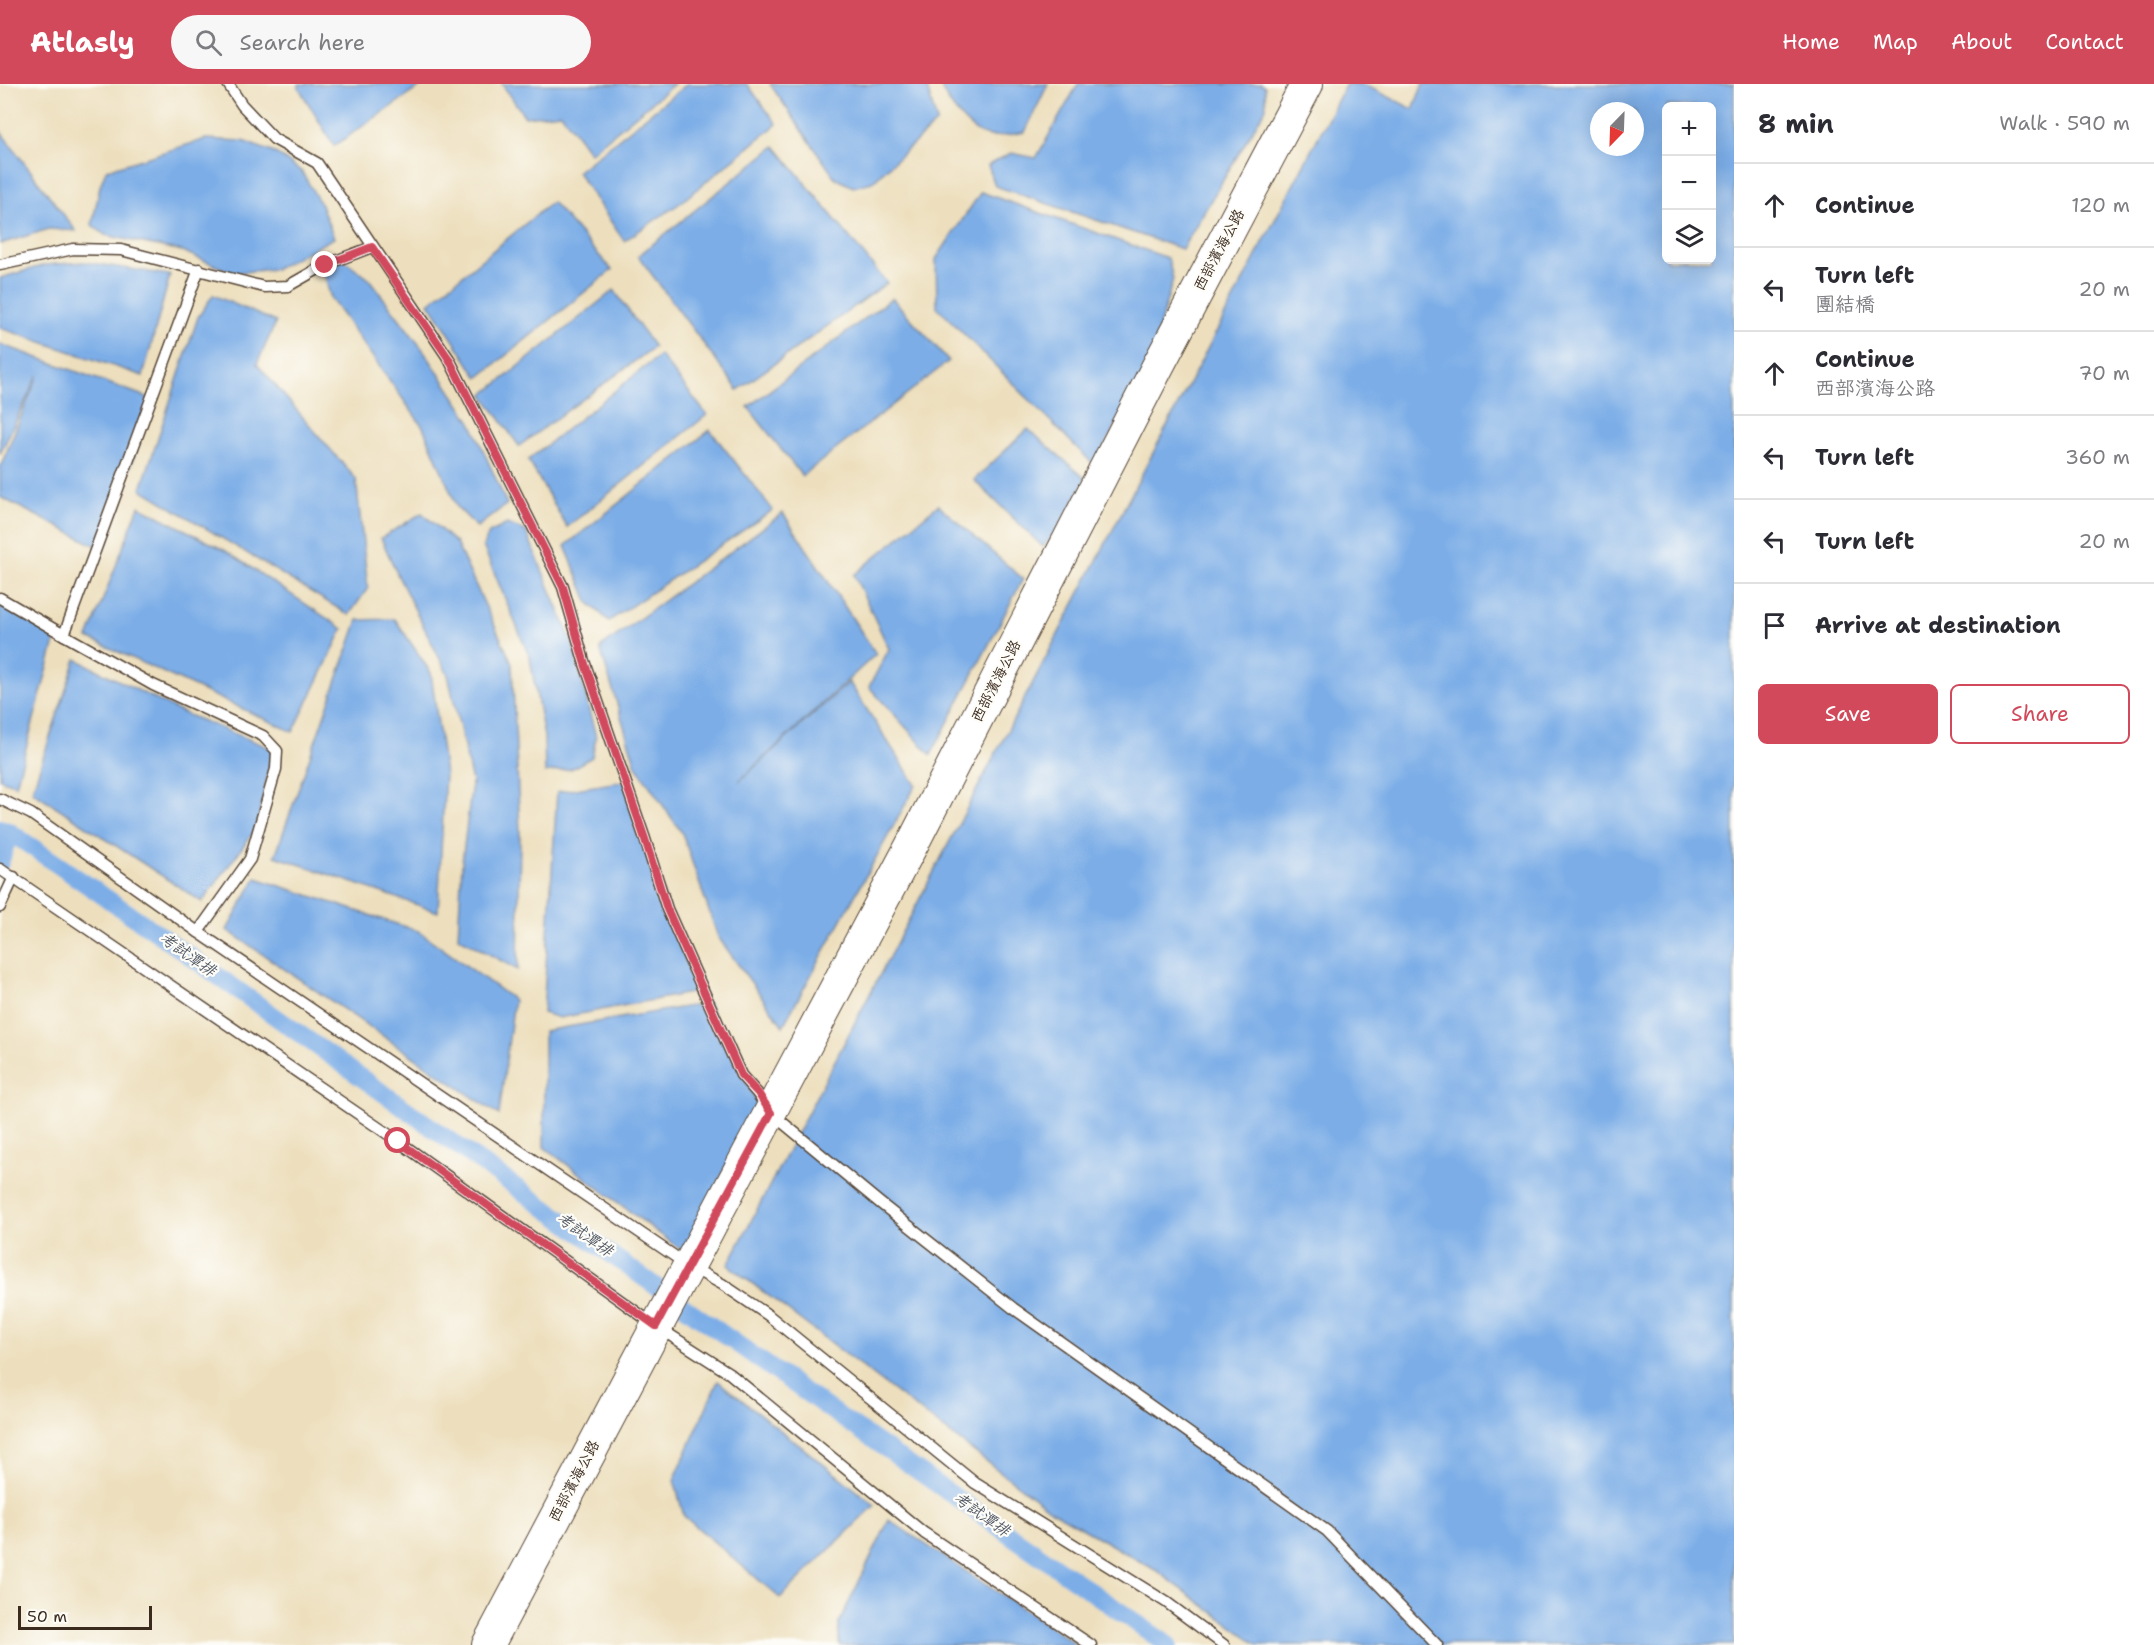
<!DOCTYPE html>
<html lang="en">
<head>
<meta charset="utf-8">
<style>
	:root { --surface:#fff; --page:#f7f7f7; --text:#2b2b33; --muted:#7c7c81; --line:#e1e1e2; --accent:#d1495b }
	body { margin:0; font-family:"Shantell Sans","LXGW WenKai TC",sans-serif; background:var(--page); color:var(--text) }
	.controls { position:absolute; right:18px; top:18px; display:grid; overflow:hidden; border-radius:9px; box-shadow:0 6px 24px #0002 }
	.controls button { width:54px; height:54px; display:grid; place-items:center; padding:0; border:0; border-bottom:2px solid var(--line); background:var(--surface); color:var(--text); font:30px sans-serif }
	.compass { position:absolute; left:1590px; top:18px; width:54px; height:54px; border-radius:50%; background:var(--surface); box-shadow:0 6px 24px #0002; rotate:203deg }
	.scale { position:absolute; left:18px; bottom:15px; width:134px; box-sizing:border-box; padding-left:6px; border:3px solid #3b2a1e; border-top:0; font-size:16px; line-height:21px; white-space:nowrap; color:#3b2a1e; -webkit-text-stroke:4px #fdfcf7; paint-order:stroke }
	.stop { position:absolute; width:18px; height:18px; margin:-14px; border:4px solid #d1495b; border-radius:50%; background:#fff }
	.stop.end { background:#d1495b; border-color:#fff; box-shadow:0 2px 6px #0008 }
	.list { margin:0; padding:0; list-style:none }
	h2 { display:flex; justify-content:space-between; align-items:center; height:78px; margin:0; padding:0 24px; font-size:26px }
	h2 small { font-size:20px; font-weight:400; color:var(--muted) }
	.list li { display:grid; grid-template-columns:39px 1fr auto; gap:18px; align-items:center; box-sizing:border-box; height:84px; padding:0 24px; border-top:2px solid var(--line) }
	.list b { display:block; font-size:22px; white-space:nowrap }
	.list p { margin:0; font-size:20px; white-space:nowrap; color:var(--muted) }
	.list em { font-size:20px; font-style:normal; color:var(--muted) }
	.actions { display:flex; gap:12px; padding:18px 24px }
	.actions a { flex:1; padding:14px 0; border:2px solid var(--accent); border-radius:9px; text-align:center; font-size:21px; color:var(--accent) }
	.actions .main { background:var(--accent); color:#fff }
	.icon { flex:none; width:33px; height:33px; fill:none; stroke:currentColor; stroke-width:2; stroke-linecap:round; stroke-linejoin:round }
	.map { position:relative; flex:none; width:1734px; height:1561px; overflow:hidden }
	header { display:flex; align-items:center; gap:36px; box-sizing:border-box; height:84px; padding:0 30px; background:var(--accent); color:#fff }
	header strong { font-size:28px }
	nav { display:flex; gap:33px; margin-inline-start:auto; font-size:21px }
	.search { width:420px; height:54px; background:var(--page); display:flex; align-items:center; gap:15px; box-sizing:border-box; padding:0 21px; border-radius:33px; color:var(--muted); font-size:22px }
	main { display:flex }
	aside { flex:1; background:var(--surface) }
	.map>svg:first-child { display:block }
	.water { fill:#7bade7; stroke:#5b6c82; stroke-width:1.5; fill-rule:evenodd }
	.lines { fill:none; stroke-linecap:round; stroke-linejoin:round }
	.canal { stroke:#7bade7; stroke-width:18 }
	.lane-casing { stroke:#564536; stroke-width:13 }
	.primary-casing { stroke:#564536; stroke-width:34 }
	.lane { stroke:#fff; stroke-width:10 }
	.primary { stroke:#fff; stroke-width:32 }
	.route { stroke:#d1495b; stroke-width:8 }
	.labels { text-anchor:middle; dominant-baseline:central; stroke-width:4.5; stroke-linejoin:round; paint-order:stroke }
	.street-label { font-size:15px; fill:#3b2a1e; stroke:#fdfcf7 }
	.water-label { font-size:16px; font-style:italic; fill:#515864; stroke:#fdfcf7 }
</style>
</head>
<body>
<header>
<strong>Atlasly</strong>
<div class="search"><svg class="icon" aria-label="search" viewBox="0 0 24 24"><circle cx="10" cy="10" r="6"/><path d="M15 15l6 6"/></svg>Search here</div>
<nav><a>Home</a><a>Map</a><a>About</a><a>Contact</a></nav>
</header>
<main>
<div class="map">
<svg width="1734" height="1561" viewBox="0 0 1734 1561">
	<rect width="100%" height="100%" fill="#fdfcf7"/>
	<filter id="ink" filterUnits="userSpaceOnUse"><feTurbulence type="fractalNoise" baseFrequency=".0167" numOctaves="2"/><feDisplacementMap in="SourceGraphic" scale="12" xChannelSelector="R" yChannelSelector="G"/><feConvolveMatrix kernelMatrix="1 2 1 2 8 2 1 2 1" color-interpolation-filters="sRGB"/></filter>
	<filter id="wash" filterUnits="userSpaceOnUse"><feTurbulence type="fractalNoise" baseFrequency=".008" numOctaves="4" result="noise"/><feDisplacementMap in="SourceGraphic" scale="24" xChannelSelector="R" yChannelSelector="G"/><feGaussianBlur stdDeviation="1.35" result="paint"/><feColorMatrix in="noise" values="0 0 0 0 0 0 0 0 0 0 0 0 0 0 0 0 0 1.4 0 .05"/><feComposite in="paint" operator="in"/></filter>
	<g filter="url(#wash)">
		<rect width="100%" height="100%" fill="#eddfbd"/>
		<!-- water -->
		<g class="water">
			<path d="M299,0H424L334,62L299,4Z"/>
			<path d="M502,0H674L590,69L561,29L525,33Z"/>
			<path d="M687,0H747L777,40L679,120L624,157L577,88Z"/>
			<path d="M770,0H926L937,38L872,98L853,103L835,94Z"/>
			<path d="M940,0H1048L1025,48C1014,50 1002,53 991,52C971,52 946,18 940,0Z"/>
			<path d="M1078,0H1261L1265,3L1266,24L1182,165L995,102L988,81L1011,69L1036,74Z"/>
			<path d="M1346,0H1363L1413,25L1423,0H1734V1561H1258L1157,1487L1052,1427L728,1181ZM1666,22H1712V176H1666ZM1599,27H1635V63H1599Z"/>
			<path d="M0,47L76,147L49,145L0,160Z"/>
			<path d="M206,55L243,57L277,70L302,88L321,121L334,154L275,185L233,189L182,167L105,151L92,141L100,102L106,86Z"/>
			<path d="M775,62L887,199L738,306L638,172Z"/>
			<path d="M981,108L1168,174L1173,195L1148,283L1094,381L937,223L936,175Z"/>
			<path d="M552,118L612,186L478,294L429,219Z"/>
			<path d="M338,171L369,195L424,267L471,338L507,420L477,443L457,423L423,343L331,215L323,186Z"/>
			<path d="M84,178L170,191L143,292L0,244V194L45,181Z"/>
			<path d="M614,206L654,263L519,362L483,311Z"/>
			<path d="M213,211L276,238L257,280L356,395L368,504L349,531L141,405L198,233Z"/>
			<path d="M892,214L949,277L802,392L748,323Z"/>
			<path d="M0,260L155,316L100,464L0,413V384L38,291L0,370Z"/>
			<path d="M660,271L707,331L567,443L528,376Z"/>
			<path d="M1028,345L1086,395L1059,444L1043,463L974,396Z"/>
			<path d="M710,346L773,426L609,537L589,519L565,462Z"/>
			<path d="M938,421L1023,495L931,671L869,603L889,565L854,491Z"/>
			<path d="M139,422L226,467L343,545L293,648L88,554Z"/>
			<path d="M422,429L456,459L512,579L520,747L518,886L458,853L462,778L472,698L448,591L399,494L381,454Z"/>
			<path d="M783,429L876,570L739,697L849,598L916,701L783,942L718,853L682,749L636,682L600,564Z"/>
			<path d="M507,440L526,447L572,558L596,653L592,673L571,685L545,689L544,653L530,574L483,462L489,449Z"/>
			<path d="M0,521L56,554L16,701L0,695Z"/>
			<path d="M395,535L431,589L445,690L438,828L275,772L358,536Z"/>
			<path d="M76,575L181,628L273,665L256,745L202,818L32,707Z"/>
			<path d="M625,697L696,908L559,934L543,929L557,708Z"/>
			<path d="M256,794L418,847L514,916L499,1031L227,846Z"/>
			<path d="M708,919L757,1019L684,1168L544,1063V947Z"/>
			<path d="M718,1297L875,1421L780,1514L684,1432L674,1396Z"/>
			<path d="M889,1436L1077,1561H839V1539Z"/>
		</g>
		<g class="lines">
			<!-- canal -->
			<g class="canal">
				<path d="M0,744L10,748L153,846L819,1318L1168,1561"/>
				<path d="M0,779L10,748"/>
			</g>
		</g>
	</g>
	<g filter="url(#ink)">
		<g class="lines">
			<defs>
				<g id="lane">
					<path d="M228,0L242,21L274,55L317,79L449,275L563,503L584,577L644,752L667,825L741,991L757,1009L771,1029L880,1119L1013,1224L1327,1447L1437,1561"/>
					<path d="M0,181L73,165L121,166L264,203L288,202L325,181L372,163"/>
					<path d="M0,514L64,551L199,185"/>
					<path d="M64,551L153,601L263,652L277,667L276,685L250,775L198,848"/>
					<path d="M0,715L31,730L198,848L689,1182L722,1200L768,1231L975,1399L1166,1518L1224,1561"/>
					<path d="M0,785L398,1057L656,1242L729,1289L924,1449L1091,1561"/>
					<path d="M0,823L14,793"/>
				</g>
				<path id="primary" d="M488,1561L916,753L1159,280L1307,0"/>
			</defs>
			<!-- lane casing -->
			<use href="#lane" class="lane-casing"/>
			<!-- primary casing -->
			<use href="#primary" class="primary-casing"/>
			<!-- lane -->
			<use href="#lane" class="lane"/>
			<!-- primary -->
			<use href="#primary" class="primary"/>
		</g>
	</g>
	<g class="lines" filter="url(#ink)">
		<!-- route -->
		<path class="route" d="M325,181L372,163L449,275L563,503L584,577L644,752L667,825L741,991L758,1009L771,1029L656,1242L398,1057"/>
	</g>
	<g class="labels">
		<!-- street labels -->
		<g class="street-label">
			<text transform="translate(1219 166) rotate(-62)">西部濱海公路</text>
			<text transform="translate(996 597) rotate(-63)">西部濱海公路</text>
			<text transform="translate(574 1397) rotate(-62)">西部濱海公路</text>
		</g>
		<!-- water labels -->
		<g class="water-label">
			<text transform="translate(188 870) rotate(35)">考試潭排</text>
			<text transform="translate(585 1150) rotate(35)">考試潭排</text>
			<text transform="translate(982 1430) rotate(35)">考試潭排</text>
		</g>
	</g>
</svg>
<div class="controls">
<button>+</button>
<button>−</button>
<button><svg class="icon" aria-label="layers" viewBox="0 0 24 24"><path d="M12 4l9 5-9 5-9-5zM3 14l9 5 9-5"/></svg></button>
</div>
<svg class="compass" viewBox="-18 -18 36 36"><path d="M0-13l5 13h-10z" fill="#e53935"/><path d="M0 13l5-13h-10z" fill="#7c7c81"/></svg>
<div class="scale">50 m</div>
<div class="stop" style="left:398px;top:1057px"></div>
<div class="stop end" style="left:325px;top:181px"></div>
</div>
<aside>
<h2>8 min<small>Walk · 590 m</small></h2>
<ul class="list">
<li><svg class="icon" aria-label="ahead" viewBox="0 0 24 24"><path d="M12 20V5M6 11l6-6 6 6"/></svg><div><b>Continue</b></div><em>120 m</em></li>
<li><svg class="icon" aria-label="left" viewBox="0 0 24 24"><path d="M17 20v-9H6M10 6l-5 5 5 5"/></svg><div><b>Turn left</b><p>團結橋</p></div><em>20 m</em></li>
<li><svg class="icon" aria-label="ahead" viewBox="0 0 24 24"><path d="M12 20V5M6 11l6-6 6 6"/></svg><div><b>Continue</b><p>西部濱海公路</p></div><em>70 m</em></li>
<li><svg class="icon" aria-label="left" viewBox="0 0 24 24"><path d="M17 20v-9H6M10 6l-5 5 5 5"/></svg><div><b>Turn left</b></div><em>360 m</em></li>
<li><svg class="icon" aria-label="left" viewBox="0 0 24 24"><path d="M17 20v-9H6M10 6l-5 5 5 5"/></svg><div><b>Turn left</b></div><em>20 m</em></li>
<li><svg class="icon" aria-label="arrive" viewBox="0 0 24 24"><path d="M6 21V4h12l-3 4 3 4H6"/></svg><div><b>Arrive at destination</b></div></li>
</ul>
<div class="actions"><a class="main">Save</a><a>Share</a></div>
</aside>
</main>
</body>
</html>
